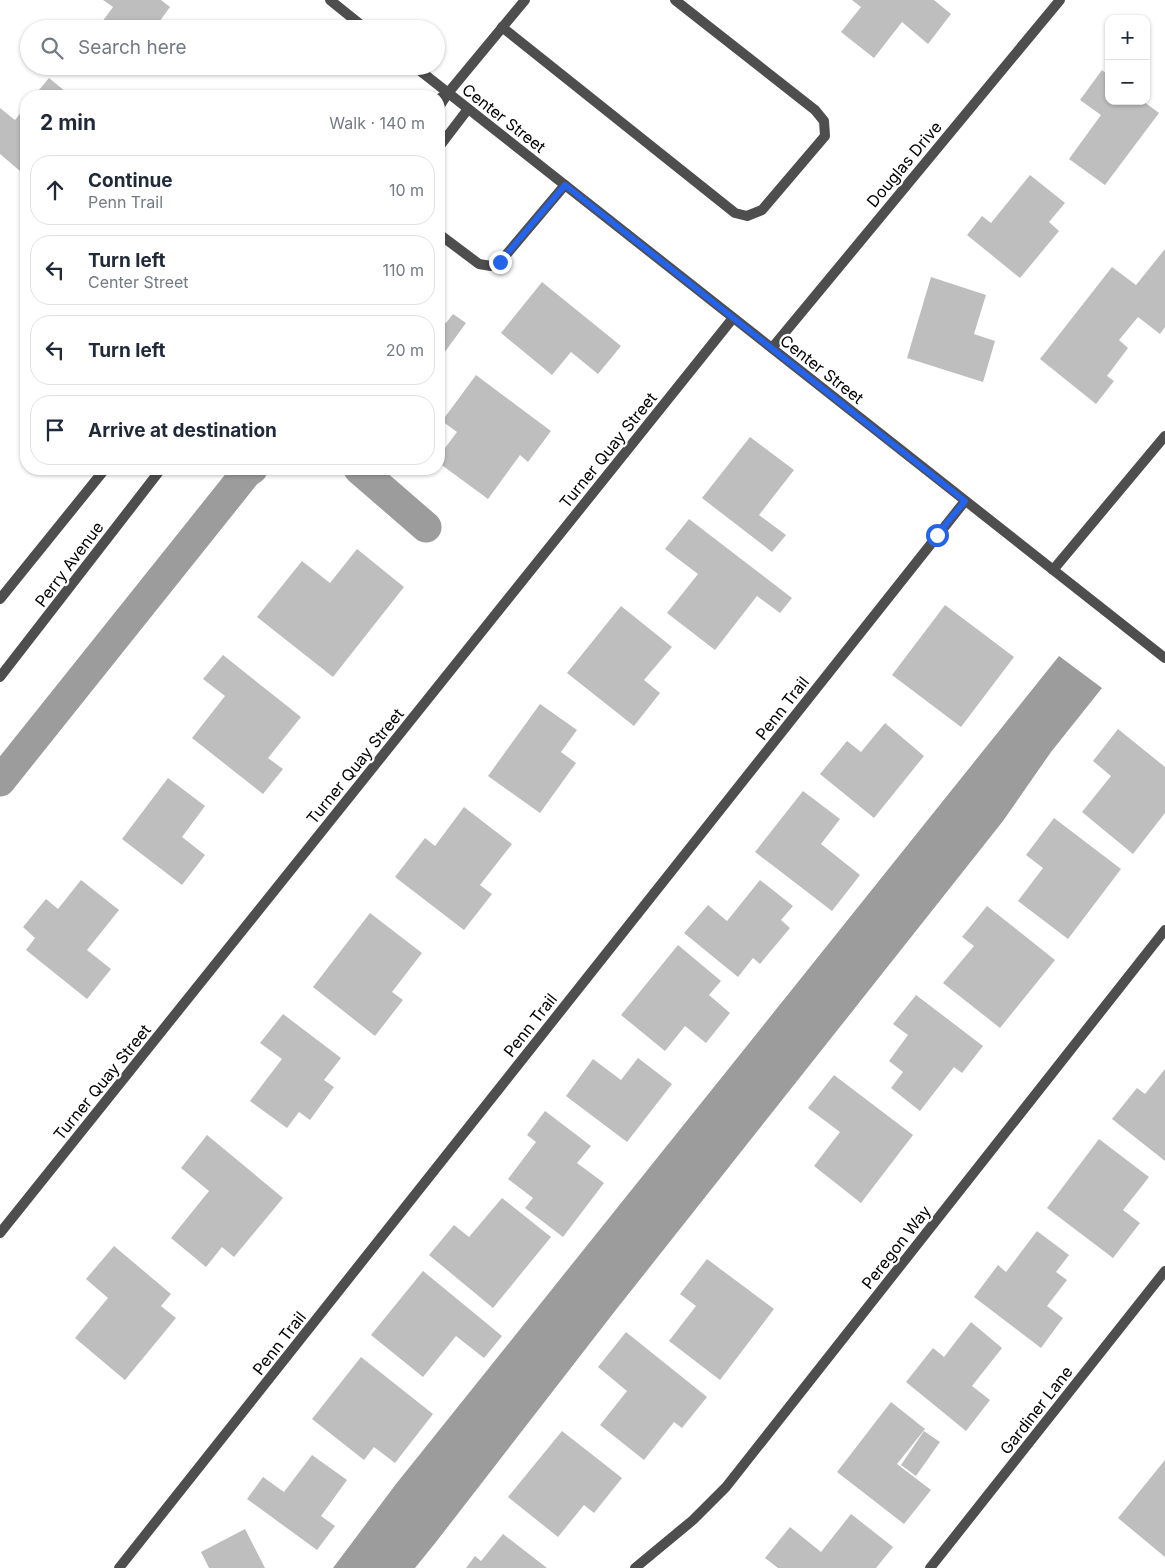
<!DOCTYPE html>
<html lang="en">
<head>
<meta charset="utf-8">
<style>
	:root { --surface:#fff; --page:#f6f6f7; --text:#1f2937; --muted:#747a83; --line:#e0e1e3 }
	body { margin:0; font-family:Inter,sans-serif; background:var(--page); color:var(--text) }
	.controls { position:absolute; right:15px; top:15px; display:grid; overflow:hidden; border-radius:10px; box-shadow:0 1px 4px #0004 }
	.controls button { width:45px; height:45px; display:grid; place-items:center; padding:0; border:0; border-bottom:1px solid var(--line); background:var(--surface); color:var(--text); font:25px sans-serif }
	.stop { position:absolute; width:15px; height:15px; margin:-11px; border:4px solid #2563eb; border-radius:50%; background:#fff }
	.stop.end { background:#2563eb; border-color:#fff; box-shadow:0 1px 5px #0008 }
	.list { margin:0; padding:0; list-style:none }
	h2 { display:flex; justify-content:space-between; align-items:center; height:65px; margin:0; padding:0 20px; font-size:21px }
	h2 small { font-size:16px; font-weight:400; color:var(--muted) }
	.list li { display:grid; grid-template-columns:32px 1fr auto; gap:15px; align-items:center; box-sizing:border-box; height:70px; margin:0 10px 10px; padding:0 10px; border:1px solid var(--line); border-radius:20px }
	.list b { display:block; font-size:19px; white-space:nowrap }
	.list p { margin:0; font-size:16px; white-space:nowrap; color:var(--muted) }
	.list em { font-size:16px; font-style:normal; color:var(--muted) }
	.icon { flex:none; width:28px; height:28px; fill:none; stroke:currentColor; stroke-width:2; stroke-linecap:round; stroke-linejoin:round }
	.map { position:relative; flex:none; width:1165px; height:1568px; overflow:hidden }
	.search { position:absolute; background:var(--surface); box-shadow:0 1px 4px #0004; left:20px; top:20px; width:425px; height:55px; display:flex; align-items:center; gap:12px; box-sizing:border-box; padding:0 18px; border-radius:28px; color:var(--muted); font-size:19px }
	.panel { position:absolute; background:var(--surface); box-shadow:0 1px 4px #0004; left:20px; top:90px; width:425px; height:385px; border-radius:20px }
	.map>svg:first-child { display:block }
	.water { fill:#9c9c9c }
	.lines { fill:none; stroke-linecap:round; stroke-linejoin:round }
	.canal { stroke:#9c9c9c; stroke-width:31 }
	.building { fill:#bebebe }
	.service { stroke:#4e4e4e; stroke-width:10 }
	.minor { stroke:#4e4e4e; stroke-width:10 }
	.tertiary { stroke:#4e4e4e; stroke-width:10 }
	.route { stroke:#2563eb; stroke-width:6 }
	.labels { text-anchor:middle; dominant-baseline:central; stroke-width:4.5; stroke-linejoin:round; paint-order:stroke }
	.street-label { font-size:16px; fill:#000; stroke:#fff }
</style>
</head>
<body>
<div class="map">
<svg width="1165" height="1568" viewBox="0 0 1165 1568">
	<rect width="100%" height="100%" fill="#fff"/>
	<!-- water -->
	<path class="water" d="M1059,656L1102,688L1051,752L1003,821L615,1311L436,1542L415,1568H333L396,1484Z"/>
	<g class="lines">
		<!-- canal -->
		<g class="canal">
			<path d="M359,469L426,527"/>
			<path d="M0,781L247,472L252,469"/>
		</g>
	</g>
	<!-- building -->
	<g class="building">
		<path d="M103,0H161L170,7L154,29H97L113,7Z"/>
		<path d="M852,0H934L951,14L928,44L902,22L874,58L841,32L861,7Z"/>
		<path d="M1102,70L1109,76V101H1143L1159,113L1105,185L1069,159L1101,115L1080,100Z"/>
		<path d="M49,78L71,96H34Z"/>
		<path d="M26,106V176L0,154V108L15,120Z"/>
		<path d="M1030,175L1065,203L1049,222L1059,231L1020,278L967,235L982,216L991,223Z"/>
		<path d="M1165,249V327L1160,334L1138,317L1119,340L1128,348L1107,376L1114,381L1096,404L1040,359L1112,267L1136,285Z"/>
		<path d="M931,277L986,295L974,334L995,341L983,382L907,358Z"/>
		<path d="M542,282L621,346L598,374L571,352L552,375L501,333Z"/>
		<path d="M453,314L466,323L439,360V317L446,323Z"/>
		<path d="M476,375L551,431L528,462L520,455L488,499L439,463V456L457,432L442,421Z"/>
		<path d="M750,437L794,470L759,515L786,535L772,552L702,498Z"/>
		<path d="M689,519L792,598L780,613L757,596L715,650L667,613L698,574L665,549Z"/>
		<path d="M357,549L404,587L333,677L257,617L302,561L330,583Z"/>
		<path d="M945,605L1014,657L961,727L892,675Z"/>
		<path d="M621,606L672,647L644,680L660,693L634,726L567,673Z"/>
		<path d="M223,655L301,717L268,758L283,769L263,794L192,738L225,696L203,679Z"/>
		<path d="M540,704L577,730L561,752L576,763L540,813L488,776Z"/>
		<path d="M885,723L924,756L874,818L820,774L847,741L861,752Z"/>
		<path d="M1118,729L1165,767V813L1133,854L1082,812L1111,776L1093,761Z"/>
		<path d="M168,778L205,806L182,837L205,855L182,885L122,839Z"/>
		<path d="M803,791L840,819L821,844L860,875L832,911L755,852Z"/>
		<path d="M464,807L512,844L480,885L492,894L464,930L395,877L425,838L435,846Z"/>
		<path d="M1054,818L1121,869L1068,939L1018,901L1043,868L1026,855Z"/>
		<path d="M81,880L119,910L87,950L111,969L87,999L26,950L35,938L23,927L46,899L58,909Z"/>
		<path d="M760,880L793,906L781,920L790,928L760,964L753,958L738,977L684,933L708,905L727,921Z"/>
		<path d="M987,906L1055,960L1000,1028L943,983L974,946L962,937Z"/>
		<path d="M370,913L422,953L392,992L403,1000L375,1036L313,987Z"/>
		<path d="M678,945L721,981L709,995L730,1013L706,1043L685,1026L665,1051L621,1015Z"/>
		<path d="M916,995L983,1046L962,1073L954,1067L920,1111L891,1088L903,1072L889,1061L908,1035L893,1024Z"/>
		<path d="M283,1014L341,1058L324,1080L334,1087L310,1120L299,1112L287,1128L250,1101L282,1059L260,1043Z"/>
		<path d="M638,1058L672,1084L627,1142L566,1096L593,1059L621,1080Z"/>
		<path d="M1165,1069V1161L1112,1119L1137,1088L1145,1094Z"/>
		<path d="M834,1075L913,1135L861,1203L814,1166L840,1132L808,1108Z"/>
		<path d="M545,1111L591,1146L577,1163L604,1183L563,1237L525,1208L533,1198L508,1179L536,1142L527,1135Z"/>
		<path d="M207,1135L283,1198L234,1257L222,1247L206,1267L171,1238L209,1191L181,1168Z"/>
		<path d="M1099,1139L1149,1177L1123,1210L1140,1223L1113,1258L1047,1208Z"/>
		<path d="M502,1198L551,1237L493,1308L429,1255L454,1225L469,1237Z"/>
		<path d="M1037,1231L1069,1255L1056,1272L1067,1280L1047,1306L1063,1318L1041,1348L974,1297L998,1265L1006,1272Z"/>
		<path d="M114,1246L171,1294L161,1306L176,1318L125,1380L75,1338L108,1298L86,1279Z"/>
		<path d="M707,1259L774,1309L720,1380L669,1341L696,1306L680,1294Z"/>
		<path d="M423,1271L502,1336L484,1358L456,1336L423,1377L371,1335Z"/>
		<path d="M971,1322L1002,1348L972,1386L990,1400L966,1431L906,1382L933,1348L944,1357Z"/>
		<path d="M626,1332L707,1397L682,1428L674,1422L644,1460L600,1425L627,1391L598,1367Z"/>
		<path d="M361,1357L433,1414L395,1463L374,1447L364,1460L312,1419Z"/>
		<path d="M891,1402L925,1429L897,1464L931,1490L904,1524L837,1472Z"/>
		<path d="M562,1431L622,1478L594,1513L584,1505L558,1537L508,1497Z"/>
		<path d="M924,1431L940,1442L916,1476L901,1465Z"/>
		<path d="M312,1455L347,1480L321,1516L335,1526L317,1550L247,1499L263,1477L284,1492Z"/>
		<path d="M1165,1460V1557L1118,1518Z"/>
		<path d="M851,1514L893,1547L876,1568H778L765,1558L790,1527L821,1552Z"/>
		<path d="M245,1529L265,1568H209L201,1552Z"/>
		<path d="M503,1534L547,1568H466L475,1556L481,1561Z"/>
	</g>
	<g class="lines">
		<!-- service -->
		<g class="service">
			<path d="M502,27L735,213L747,216L762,210L825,136L824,121L815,110L675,0"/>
			<path d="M439,107L448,93"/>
			<path d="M439,147L468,109"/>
			<path d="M439,234L479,264L491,266L500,262L565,185"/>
			<path d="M1053,570L1165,436"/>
			<path d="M0,677L161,469"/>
		</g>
		<!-- minor -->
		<g class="minor">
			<path d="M439,99L448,93L525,0"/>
			<path d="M772,348L1060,0"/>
			<path d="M0,599L105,469"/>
			<path d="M0,1233L733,318"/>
			<path d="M119,1568L965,501"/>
			<path d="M635,1568L693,1520L726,1487L1165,930"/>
			<path d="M930,1568L1165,1271"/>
		</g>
		<!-- tertiary -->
		<g class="tertiary">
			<path d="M330,0L366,29"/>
			<path d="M414,66L1165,658"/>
		</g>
	</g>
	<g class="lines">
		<!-- route -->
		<path class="route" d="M500,262L565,185L965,501L937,535"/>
	</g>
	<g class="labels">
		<!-- street labels -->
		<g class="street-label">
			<text transform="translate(504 118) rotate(38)">Center Street</text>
			<text transform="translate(904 164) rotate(-50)">Douglas Drive</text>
			<text transform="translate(822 369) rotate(38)">Center Street</text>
			<text transform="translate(608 450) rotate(-51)">Turner Quay Street</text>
			<text transform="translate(69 564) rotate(-53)">Perry Avenue</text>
			<text transform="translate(782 708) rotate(-52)">Penn Trail</text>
			<text transform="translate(355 766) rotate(-51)">Turner Quay Street</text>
			<text transform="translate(530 1025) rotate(-52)">Penn Trail</text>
			<text transform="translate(102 1082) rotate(-51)">Turner Quay Street</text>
			<text transform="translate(896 1247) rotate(-52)">Peregon Way</text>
			<text transform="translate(279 1343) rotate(-52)">Penn Trail</text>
			<text transform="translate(1036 1410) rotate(-52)">Gardiner Lane</text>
		</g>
	</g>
</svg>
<div class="controls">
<button>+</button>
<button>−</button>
</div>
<div class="stop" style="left:937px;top:535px"></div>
<div class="stop end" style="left:500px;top:262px"></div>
<div class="search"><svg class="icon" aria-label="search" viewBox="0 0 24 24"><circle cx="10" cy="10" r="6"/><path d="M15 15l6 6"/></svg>Search here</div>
<section class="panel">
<h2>2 min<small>Walk · 140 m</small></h2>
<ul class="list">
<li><svg class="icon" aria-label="ahead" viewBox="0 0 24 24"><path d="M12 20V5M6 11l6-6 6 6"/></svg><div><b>Continue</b><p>Penn Trail</p></div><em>10 m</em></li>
<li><svg class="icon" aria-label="left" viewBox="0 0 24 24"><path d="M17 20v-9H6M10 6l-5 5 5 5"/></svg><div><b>Turn left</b><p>Center Street</p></div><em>110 m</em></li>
<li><svg class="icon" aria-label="left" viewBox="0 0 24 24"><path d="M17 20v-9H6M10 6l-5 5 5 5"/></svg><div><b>Turn left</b></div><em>20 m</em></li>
<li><svg class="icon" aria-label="arrive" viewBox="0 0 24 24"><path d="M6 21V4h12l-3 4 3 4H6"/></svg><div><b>Arrive at destination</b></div></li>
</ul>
</section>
</div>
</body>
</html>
